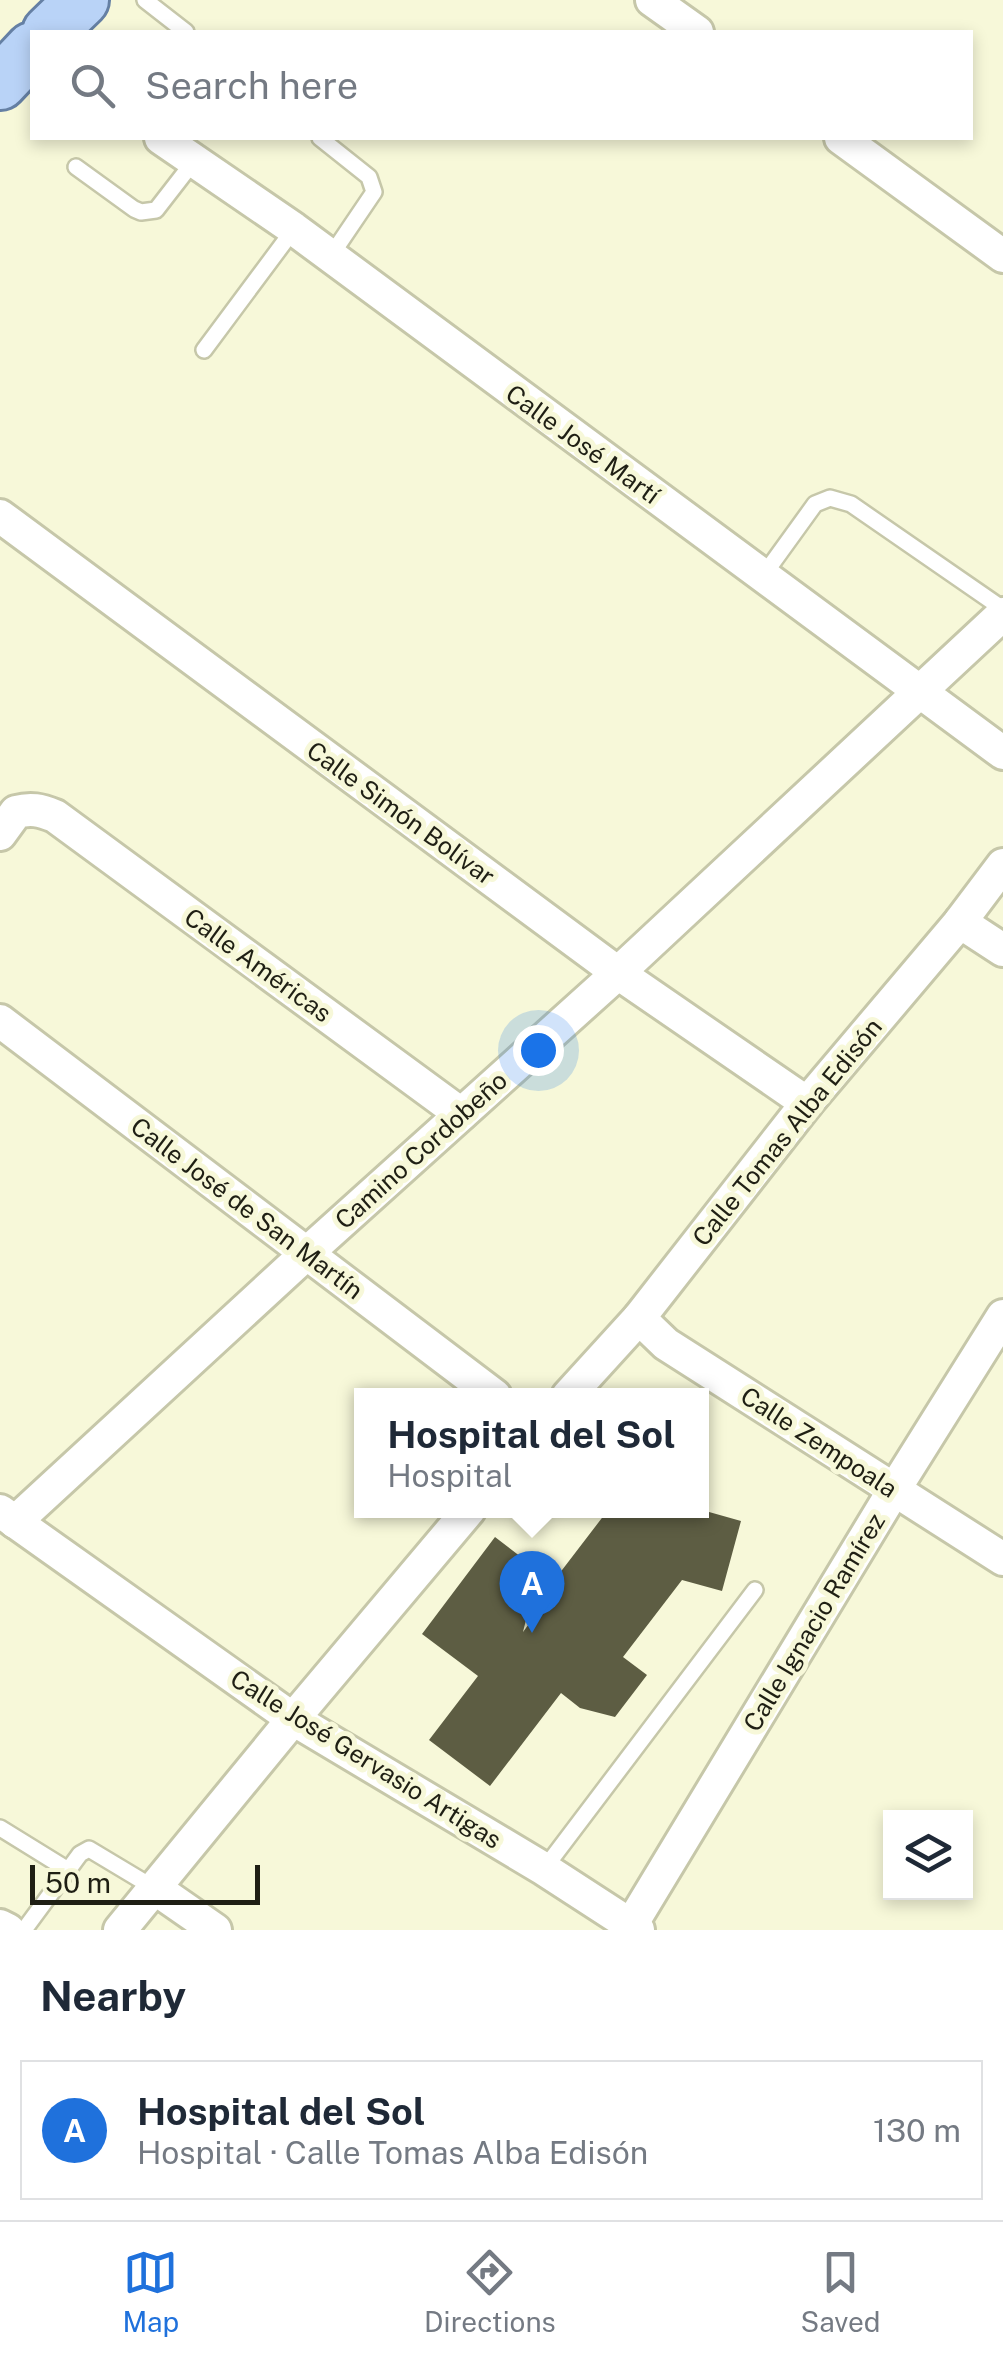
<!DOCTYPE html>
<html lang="en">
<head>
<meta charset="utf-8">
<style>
	:root { --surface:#fff; --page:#f6f6f7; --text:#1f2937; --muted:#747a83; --line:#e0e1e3; --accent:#1f71dc }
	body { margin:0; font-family:"Public Sans",sans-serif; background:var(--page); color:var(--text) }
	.controls { position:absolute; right:30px; bottom:30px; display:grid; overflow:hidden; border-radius:0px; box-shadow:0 5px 15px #0003 }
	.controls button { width:90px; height:90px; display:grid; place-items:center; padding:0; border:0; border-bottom:2px solid var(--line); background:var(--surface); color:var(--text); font:50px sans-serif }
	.scale { position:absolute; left:30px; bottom:25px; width:230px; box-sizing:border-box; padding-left:10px; border:5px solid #1f1f14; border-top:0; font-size:28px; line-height:35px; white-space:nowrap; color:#1f1f14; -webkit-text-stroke:8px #f7f8d9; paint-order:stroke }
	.you { position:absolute; left:538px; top:1050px; width:35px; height:35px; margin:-25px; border:8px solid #fff; border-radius:50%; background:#1a73e8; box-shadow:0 0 0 15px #1a73e833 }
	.badge { display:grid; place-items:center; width:65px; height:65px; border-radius:50%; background:var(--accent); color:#fff; font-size:32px; font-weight:700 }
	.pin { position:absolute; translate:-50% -82px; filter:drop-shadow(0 2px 5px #0008) }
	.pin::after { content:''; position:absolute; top:52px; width:35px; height:30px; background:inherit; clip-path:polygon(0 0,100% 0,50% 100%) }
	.popup { position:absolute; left:354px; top:1388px; width:355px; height:130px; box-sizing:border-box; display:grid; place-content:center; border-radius:0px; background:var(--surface); filter:drop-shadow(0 2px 8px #0005); font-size:32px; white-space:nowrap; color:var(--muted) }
	.popup b { font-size:38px; color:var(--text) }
	.popup::after { content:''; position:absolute; left:50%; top:100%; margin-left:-20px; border:20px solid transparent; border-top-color:var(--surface) }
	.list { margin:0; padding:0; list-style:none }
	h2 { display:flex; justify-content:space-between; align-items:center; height:130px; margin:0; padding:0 40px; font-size:42px }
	h2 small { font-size:32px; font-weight:400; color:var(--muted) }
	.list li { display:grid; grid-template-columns:65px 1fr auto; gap:30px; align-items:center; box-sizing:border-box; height:140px; margin:0 20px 20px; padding:0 20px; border:2px solid var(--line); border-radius:0px }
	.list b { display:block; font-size:38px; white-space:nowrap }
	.list p { margin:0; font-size:32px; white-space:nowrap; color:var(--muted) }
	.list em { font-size:32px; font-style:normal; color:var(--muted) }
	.icon { flex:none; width:55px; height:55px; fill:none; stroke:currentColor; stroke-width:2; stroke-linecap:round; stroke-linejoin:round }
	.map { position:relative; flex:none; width:1003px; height:1930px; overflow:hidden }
	.search { position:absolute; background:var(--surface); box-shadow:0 5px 15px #0003; left:30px; right:30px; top:30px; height:110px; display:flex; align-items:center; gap:25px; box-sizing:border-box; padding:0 35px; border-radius:0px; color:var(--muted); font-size:38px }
	.sheet { height:290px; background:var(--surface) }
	nav { display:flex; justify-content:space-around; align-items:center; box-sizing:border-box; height:140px; border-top:2px solid var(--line); background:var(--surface); font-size:28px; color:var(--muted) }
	nav a { display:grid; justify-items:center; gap:5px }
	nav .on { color:var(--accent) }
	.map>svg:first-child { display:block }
	.building { fill:#5d5d43 }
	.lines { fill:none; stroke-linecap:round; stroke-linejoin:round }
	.service-casing { stroke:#c6c7a9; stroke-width:20 }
	.minor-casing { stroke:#c6c7a9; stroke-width:38 }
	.primary-casing { stroke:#6580a4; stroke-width:58 }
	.service { stroke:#fff; stroke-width:15 }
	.minor { stroke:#fff; stroke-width:32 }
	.primary { stroke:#b9d3f7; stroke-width:52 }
	.labels { text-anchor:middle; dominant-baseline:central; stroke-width:10; stroke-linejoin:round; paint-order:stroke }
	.street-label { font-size:25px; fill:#1f1f14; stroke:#f7f8d9 }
</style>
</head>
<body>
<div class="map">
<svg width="1003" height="1930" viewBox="0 0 1003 1930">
	<rect width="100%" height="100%" fill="#f7f8d9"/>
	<!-- building -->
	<path class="building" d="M608,1510H702L741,1521L722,1591L682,1580L623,1657L647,1675L615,1717L580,1708L561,1693L490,1786L429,1740L478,1676L422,1634L495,1537L521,1557L504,1579L531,1600L523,1632L542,1606L546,1591Z"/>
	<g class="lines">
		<defs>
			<g id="service">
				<path d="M145,0L186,32"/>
				<path d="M320,138L369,177L374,192L330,257"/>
				<path d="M76,167L134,209L141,212L156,210L194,161"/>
				<path d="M204,350L294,229"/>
				<path d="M763,576L815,504L830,498L851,504L1003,609"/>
				<path d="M0,1828L68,1870"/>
				<path d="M544,1869L755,1590"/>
				<path d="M24,1930L80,1854L89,1849L154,1888"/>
			</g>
			<g id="minor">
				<path d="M652,0L697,32"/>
				<path d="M161,138L294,229L1003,753"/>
				<path d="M841,138L1003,256"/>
				<path d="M0,516L618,973L807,1103"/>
				<path d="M0,834L16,812C31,808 40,810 55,816L461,1114"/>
				<path d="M960,922L1003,950"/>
				<path d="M0,1021L495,1396"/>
				<path d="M639,1318L666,1344L1003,1559"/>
				<path d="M568,1396L639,1318L807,1103L960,922L1003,865"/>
				<path d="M0,1511L293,1719L544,1869L638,1930"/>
				<path d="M15,1522L307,1253L618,973L1003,614"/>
				<path d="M156,1889L215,1930"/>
				<path d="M0,1926L8,1930"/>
				<path d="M120,1930L293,1719L469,1510"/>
				<path d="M628,1930L894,1490L1003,1316"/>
			</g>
			<g id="primary">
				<path d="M49,32L82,0"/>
				<path d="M0,83L32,49"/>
			</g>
		</defs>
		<!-- service casing -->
		<use href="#service" class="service-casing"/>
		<!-- minor casing -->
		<use href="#minor" class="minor-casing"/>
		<!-- primary casing -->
		<use href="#primary" class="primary-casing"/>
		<!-- service -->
		<use href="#service" class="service"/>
		<!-- minor -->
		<use href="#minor" class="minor"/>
		<!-- primary -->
		<use href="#primary" class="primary"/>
	</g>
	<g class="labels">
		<!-- street labels -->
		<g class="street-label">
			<text transform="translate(583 444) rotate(36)">Calle José Martí</text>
			<text transform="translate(401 813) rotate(36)">Calle Simón Bolívar</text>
			<text transform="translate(258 965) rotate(36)">Calle Américas</text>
			<text transform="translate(787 1132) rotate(-51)">Calle Tomas Alba Edisón</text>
			<text transform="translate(421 1150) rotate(-42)">Camino Cordobeño</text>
			<text transform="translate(247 1208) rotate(37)">Calle José de San Martín</text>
			<text transform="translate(819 1442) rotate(33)">Calle Zempoala</text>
			<text transform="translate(814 1622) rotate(-59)">Calle Ignacio Ramírez</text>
			<text transform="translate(366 1759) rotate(32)">Calle José Gervasio Artigas</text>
		</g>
	</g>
</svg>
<div class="controls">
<button><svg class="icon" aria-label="layers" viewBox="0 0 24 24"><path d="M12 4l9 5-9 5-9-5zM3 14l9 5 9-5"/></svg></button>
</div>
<div class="scale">50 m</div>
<div class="you"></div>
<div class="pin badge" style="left:532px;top:1633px">A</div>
<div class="popup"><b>Hospital del Sol</b>Hospital</div>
<div class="search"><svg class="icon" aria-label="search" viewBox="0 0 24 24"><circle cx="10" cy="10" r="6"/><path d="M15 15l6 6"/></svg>Search here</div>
</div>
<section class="sheet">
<h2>Nearby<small></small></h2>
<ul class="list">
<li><span class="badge">A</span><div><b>Hospital del Sol</b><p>Hospital · Calle Tomas Alba Edisón</p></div><em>130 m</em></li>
</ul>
</section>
<nav>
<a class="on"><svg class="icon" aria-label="map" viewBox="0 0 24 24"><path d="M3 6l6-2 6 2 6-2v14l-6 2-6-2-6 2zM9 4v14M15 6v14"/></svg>Map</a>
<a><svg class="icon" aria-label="directions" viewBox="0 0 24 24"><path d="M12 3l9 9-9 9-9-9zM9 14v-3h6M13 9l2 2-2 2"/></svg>Directions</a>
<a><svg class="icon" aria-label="saved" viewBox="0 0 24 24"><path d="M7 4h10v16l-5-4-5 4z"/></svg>Saved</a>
</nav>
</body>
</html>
